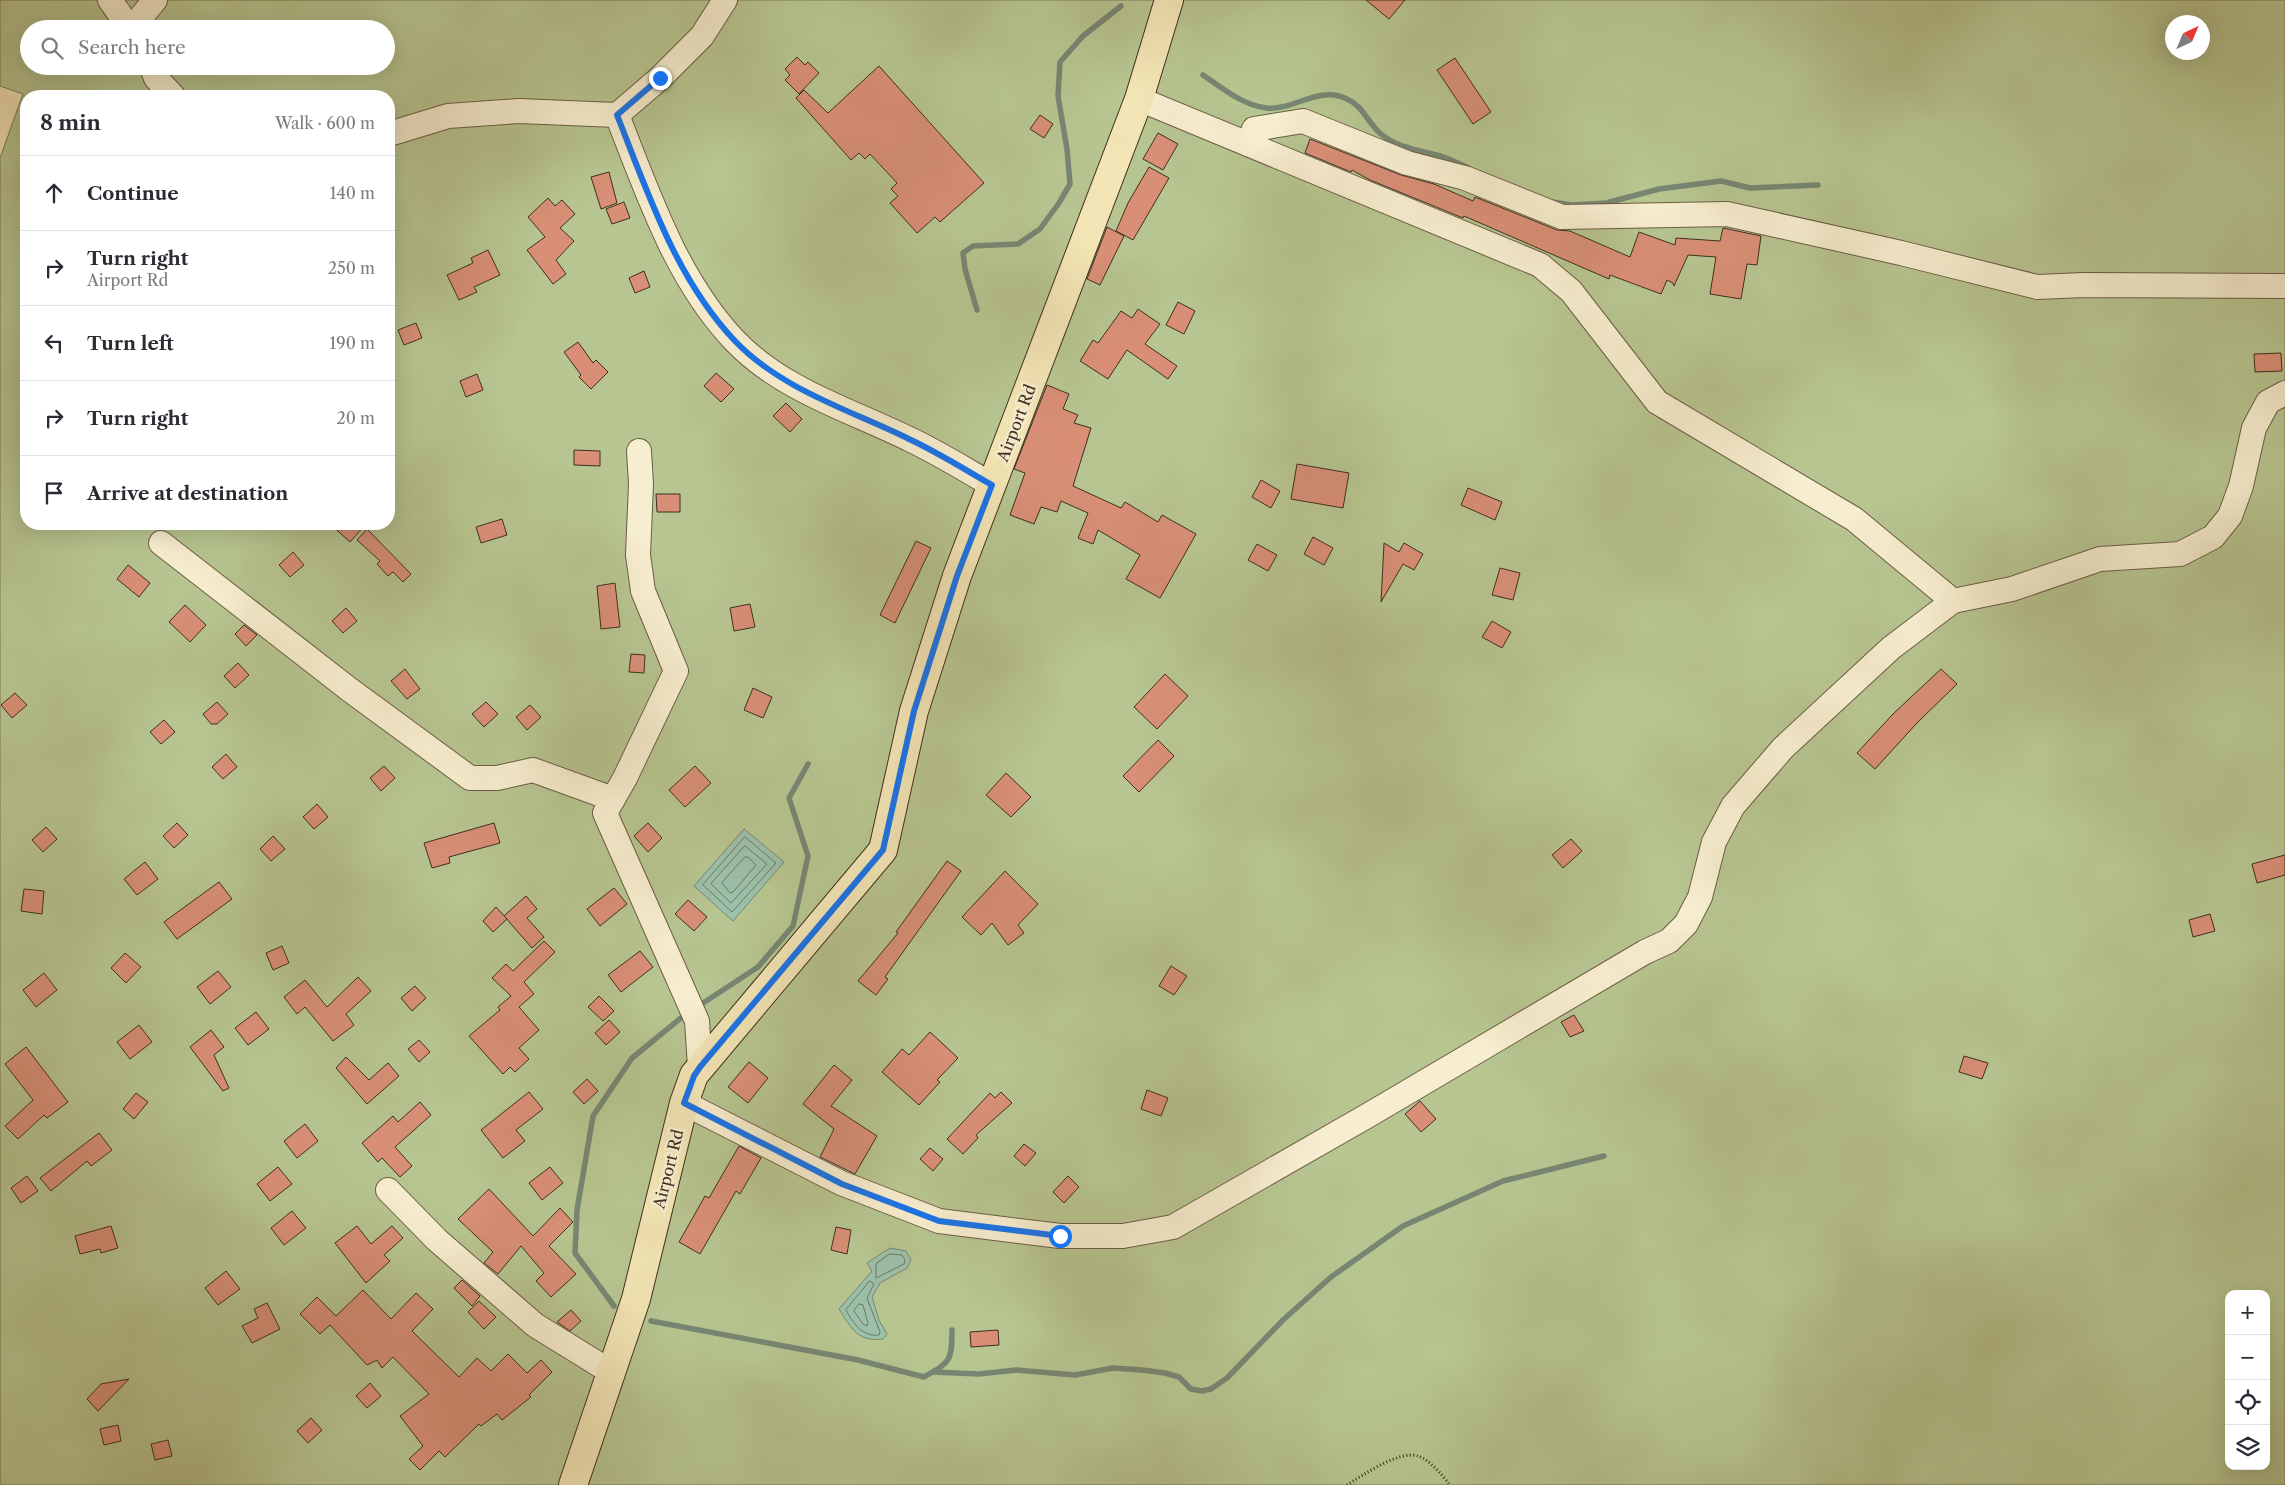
<!DOCTYPE html>
<html lang="en">
<head>
<meta charset="utf-8">
<style>
	:root { --surface:#fff; --page:#f7f7f7; --text:#2b2b33; --muted:#7c7c81; --line:#e1e1e2 }
	body { margin:0; font-family:"Libre Caslon Text",serif; background:var(--page); color:var(--text) }
	.controls { position:absolute; right:15px; bottom:15px; display:grid; overflow:hidden; border-radius:10px; box-shadow:0 5px 20px #0002 }
	.controls button { width:45px; height:45px; display:grid; place-items:center; padding:0; border:0; border-bottom:1px solid var(--line); background:var(--surface); color:var(--text); font:25px sans-serif }
	.compass { position:absolute; left:2165px; top:15px; width:45px; height:45px; border-radius:50%; background:var(--surface); box-shadow:0 5px 20px #0002; rotate:44deg }
	.stop { position:absolute; width:15px; height:15px; margin:-11px; border:4px solid #1a73e8; border-radius:50%; background:#fff }
	.stop.end { background:#1a73e8; border-color:#fff; box-shadow:0 1px 5px #0008 }
	.list { margin:0; padding:0; list-style:none }
	h2 { display:flex; justify-content:space-between; align-items:center; height:65px; margin:0; padding:0 20px; font-size:21px }
	h2 small { font-size:16px; font-weight:400; color:var(--muted) }
	.list li { display:grid; grid-template-columns:32px 1fr auto; gap:15px; align-items:center; box-sizing:border-box; height:75px; padding:0 20px; border-top:1px solid var(--line) }
	.list b { display:block; font-size:19px; white-space:nowrap }
	.list p { margin:0; font-size:16px; white-space:nowrap; color:var(--muted) }
	.list em { font-size:16px; font-style:normal; color:var(--muted) }
	.icon { flex:none; width:28px; height:28px; fill:none; stroke:currentColor; stroke-width:2; stroke-linecap:round; stroke-linejoin:round }
	.map { position:relative; flex:none; width:2285px; height:1485px; overflow:hidden }
	.search { position:absolute; background:var(--surface); box-shadow:0 5px 20px #0002; left:20px; top:20px; width:375px; height:55px; display:flex; align-items:center; gap:12px; box-sizing:border-box; padding:0 18px; border-radius:28px; color:var(--muted); font-size:19px }
	.panel { position:absolute; background:var(--surface); box-shadow:0 5px 20px #0002; left:20px; top:90px; width:375px; height:440px; border-radius:20px }
	.map>svg:first-child { display:block }
	.green { fill:#b7c590; stroke:#7b7a58; fill-rule:evenodd }
	.water { fill:#9cc0a9; stroke:#778672 }
	.lines { fill:none; stroke-linecap:round; stroke-linejoin:round }
	.shore { stroke:#6e7764; stroke-width:1 }
	.stream { stroke:#778672; stroke-width:5.5 }
	.building { fill:#d88f76; stroke:#3f2e20 }
	.minor-casing { stroke:#6c5c45; stroke-width:26 }
	.major-casing { stroke:#3f2e20; stroke-width:30 }
	.path { stroke:#3f2e20; stroke-width:3; stroke-dasharray:1 2.5; stroke-linecap:butt }
	.minor { stroke:#f7eecf; stroke-width:24 }
	.major { stroke:#f3e5b5; stroke-width:28 }
	.route { stroke:#1a73e8; stroke-width:6 }
	.labels { text-anchor:middle; dominant-baseline:central; stroke-width:5; stroke-linejoin:round; paint-order:stroke }
	.street-label { font-size:16px; fill:#3f2e20; stroke:#f7eecf }
</style>
</head>
<body>
<div class="map">
<svg width="2285" height="1485" viewBox="0 0 2285 1485">
	<rect width="100%" height="100%" fill="#f3e5b5"/>
	<filter id="stains"><feTurbulence type="fractalNoise" baseFrequency=".004" numOctaves="4"/><feColorMatrix values="0 0 0 0 .2 0 0 0 0 .09 0 0 0 0 .02 0 0 0 .5 -.17"/></filter>
	<radialGradient id="worn" r=".72"><stop offset=".6" stop-color="#630" stop-opacity="0"/><stop offset="1" stop-color="#630" stop-opacity=".3"/></radialGradient>
	<!-- green -->
	<path class="green" d="M0,0H2285V1485H0V158L23,94L0,86ZM2172,22H2202V52H2172ZM29,29H386V66H29ZM26,96H389V524H26ZM2229,1294H2266V1466H2229Z"/>
	<!-- water -->
	<g class="water">
		<path d="M744,829L784,862L733,921L694,886Z"/>
		<path d="M890,1248L906,1251L911,1260L907,1268L880,1283L872,1297L879,1320L887,1334L883,1339C857,1342 852,1329 839,1309L872,1271L867,1263Z"/>
	</g>
	<g class="lines">
		<!-- shore -->
		<g class="shore">
			<path d="M745,837L776,863L732,912L703,885Z"/>
			<path d="M745,846L767,864L731,903L711,884Z"/>
			<path d="M745,857H748L756,865L733,892L730,893L722,883Z"/>
			<path d="M890,1254L902,1255L905,1260L904,1264L876,1278V1264Z"/>
			<path d="M870,1281L874,1284L867,1298L880,1332L879,1335C862,1337 853,1323 846,1310Z"/>
			<path d="M859,1304L863,1305L868,1323L867,1326L863,1324L854,1311Z"/>
		</g>
		<!-- stream -->
		<g class="stream">
			<path d="M1203,75C1222,88 1242,105 1266,108C1294,111 1318,85 1347,99C1363,106 1368,123 1381,134C1399,149 1420,150 1441,156C1450,159 1460,164 1469,168"/>
			<path d="M1553,202L1571,205L1606,203L1659,189L1721,181L1750,188L1818,185"/>
			<path d="M977,310L965,269L963,253L973,246L1018,244L1040,229L1059,203L1070,184L1067,149L1058,96L1060,62L1083,36L1121,6"/>
			<path d="M697,1007L758,967L793,926L808,856L789,798L808,764"/>
			<path d="M614,1306L575,1253L577,1210L593,1116L632,1058L687,1013"/>
			<path d="M651,1321L858,1360L924,1377C950,1362 952,1362 952,1330"/>
			<path d="M933,1372L979,1374L1016,1370L1075,1375L1113,1368L1142,1370L1165,1373L1179,1377L1191,1389L1202,1391L1211,1389L1227,1378L1283,1320L1331,1277L1403,1226L1503,1181L1604,1156"/>
		</g>
	</g>
	<!-- building -->
	<g class="building">
		<path d="M1366,0H1405L1389,19Z"/>
		<path d="M797,57L805,65L808,62L819,73L799,94L785,80L790,75L785,69Z"/>
		<path d="M1455,58L1491,112L1473,124L1437,70Z"/>
		<path d="M879,66L984,183L940,222L935,217L917,233L890,203L898,196L891,189L897,183L870,154L865,159L859,153L851,160L796,98L804,90L828,113Z"/>
		<path d="M1040,115L1053,124L1044,138L1030,129Z"/>
		<path d="M1158,133L1178,144L1163,170L1143,159Z"/>
		<path d="M1310,139L1401,175L1434,184L1473,201L1475,197L1557,230L1570,231L1630,257L1639,232L1675,245L1676,238L1720,241L1723,228L1761,236L1757,265L1747,264L1741,299L1710,294L1716,257L1688,255L1674,286L1673,283L1667,280L1661,294L1610,275L1609,279L1464,216L1463,218L1370,180L1352,170L1351,172L1305,153Z"/>
		<path d="M1149,167L1169,178L1133,240L1116,231L1128,203Z"/>
		<path d="M609,172L617,203L601,209L591,177Z"/>
		<path d="M548,198L555,206L562,200L575,214L560,228L574,241L556,260L566,274L553,284L527,250L545,237L528,217Z"/>
		<path d="M624,202L630,218L612,224L606,209Z"/>
		<path d="M1107,227L1124,236L1100,285L1087,279Z"/>
		<path d="M488,250L500,275L474,287L477,292L459,300L447,275L473,263L471,258Z"/>
		<path d="M644,271L650,287L635,293L629,278Z"/>
		<path d="M1178,302L1195,311L1184,334L1166,325Z"/>
		<path d="M1138,309L1160,324L1145,344L1177,366L1168,379L1127,350L1108,379L1080,361L1093,340L1098,343L1121,311L1132,318Z"/>
		<path d="M416,323L422,338L404,345L398,330Z"/>
		<path d="M578,342L593,363L596,360L608,372L591,389L579,377L581,375L564,352Z"/>
		<path d="M2281,353L2282,371L2255,372L2254,354Z"/>
		<path d="M716,373L734,389L721,402L704,386Z"/>
		<path d="M477,374L483,390L466,397L460,381Z"/>
		<path d="M1047,385L1069,394L1063,409L1078,415L1074,423L1091,428L1073,486L1121,508L1125,502L1158,522L1162,515L1196,534L1160,598L1126,579L1140,555L1098,530L1093,544L1078,538L1088,513L1061,501L1057,512L1041,507L1034,524L1010,515L1025,473L1014,469Z"/>
		<path d="M786,403L802,419L790,432L773,416Z"/>
		<path d="M574,450L600,451V466L574,465Z"/>
		<path d="M1297,464L1349,473L1343,508L1291,499Z"/>
		<path d="M1261,480L1280,491L1271,508L1252,497Z"/>
		<path d="M1468,488L1502,502L1495,520L1461,505Z"/>
		<path d="M656,494H680V512H657Z"/>
		<path d="M502,519L507,535L481,543L476,527Z"/>
		<path d="M330,524H366L350,542Z"/>
		<path d="M367,529L411,574L403,582L393,572L388,576L377,564L380,561L357,540Z"/>
		<path d="M1313,537L1333,548L1324,565L1304,554Z"/>
		<path d="M916,541L931,548L895,623L880,615Z"/>
		<path d="M1384,543L1399,552L1404,543L1423,554L1414,570L1403,564L1381,602Z"/>
		<path d="M1257,544L1277,555L1268,571L1248,560Z"/>
		<path d="M293,552L304,565L290,577L279,565Z"/>
		<path d="M128,565L150,583L139,597L117,579Z"/>
		<path d="M1500,568L1520,573L1513,600L1492,595Z"/>
		<path d="M615,583L620,627L601,629L597,586Z"/>
		<path d="M750,604L755,627L734,631L730,608Z"/>
		<path d="M185,605L206,625L190,642L169,622Z"/>
		<path d="M346,608L357,621L343,633L332,621Z"/>
		<path d="M1492,621L1511,632L1502,648L1482,637Z"/>
		<path d="M244,625L257,635L246,646L235,634Z"/>
		<path d="M631,654L645,655L644,673L629,672Z"/>
		<path d="M238,663L249,675L235,688L224,676Z"/>
		<path d="M405,669L420,689L407,699L391,681Z"/>
		<path d="M1941,669L1957,684L1917,723L1875,769L1857,753L1893,714Z"/>
		<path d="M1165,674L1188,696L1157,729L1134,707Z"/>
		<path d="M753,688L772,697L763,718L744,710Z"/>
		<path d="M15,693L27,705L12,718L1,705Z"/>
		<path d="M217,702L228,714L217,724H211L203,714Z"/>
		<path d="M486,702L498,714L484,727L472,714Z"/>
		<path d="M530,705L541,717L527,730L516,717Z"/>
		<path d="M164,720L175,732L161,744L150,732Z"/>
		<path d="M1158,740L1174,756L1139,792L1123,776Z"/>
		<path d="M226,754L237,767L223,779L212,767Z"/>
		<path d="M384,766L395,778L381,791L370,778Z"/>
		<path d="M695,766L711,783L685,807L669,790Z"/>
		<path d="M1006,773L1031,797L1011,817L986,795Z"/>
		<path d="M317,804L328,817L314,829L303,817Z"/>
		<path d="M177,823L188,835L174,848L163,836Z"/>
		<path d="M494,823L500,843L449,857L450,863L432,868L424,843Z"/>
		<path d="M648,823L662,838L648,852L634,836Z"/>
		<path d="M46,827L57,839L43,852L32,840Z"/>
		<path d="M273,836L285,849L271,861L260,849Z"/>
		<path d="M1571,839L1582,851L1563,868L1552,855Z"/>
		<path d="M2285,855V875L2257,883L2252,864Z"/>
		<path d="M947,861L961,871L885,977L888,979L876,995L858,981L898,933L896,932Z"/>
		<path d="M145,862L158,879L137,895L124,879Z"/>
		<path d="M1005,871L1038,904L1018,925L1024,933L1008,945L992,923L981,935L962,917Z"/>
		<path d="M219,882L232,899L177,939L164,922Z"/>
		<path d="M614,888L627,904L600,926L587,909Z"/>
		<path d="M24,889L44,891L42,914L21,911Z"/>
		<path d="M526,896L537,909L527,918L544,937L532,948L504,916Z"/>
		<path d="M688,900L707,917L694,931L675,914Z"/>
		<path d="M496,907L507,919L493,932L483,921Z"/>
		<path d="M2210,914L2215,931L2193,937L2189,920Z"/>
		<path d="M544,941L555,952L524,982L534,994L519,1007L539,1030L519,1048L529,1059L515,1072L510,1067L503,1074L469,1036L500,1010L498,1007L511,996L492,978L506,964L513,971Z"/>
		<path d="M282,946L289,963L273,970L266,953Z"/>
		<path d="M640,951L653,967L621,992L608,975Z"/>
		<path d="M125,953L141,967L126,983L111,968Z"/>
		<path d="M1171,966L1187,976L1174,995L1159,986Z"/>
		<path d="M218,971L231,987L210,1004L197,987Z"/>
		<path d="M44,973L57,990L36,1007L23,990Z"/>
		<path d="M358,977L371,991L346,1014L354,1025L333,1041L305,1007L297,1014L284,997L305,980L327,1007Z"/>
		<path d="M415,986L426,998L412,1011L401,998Z"/>
		<path d="M599,996L614,1011L603,1021L588,1007Z"/>
		<path d="M256,1012L269,1029L248,1045L235,1028Z"/>
		<path d="M1574,1015L1584,1031L1570,1037L1561,1022Z"/>
		<path d="M609,1020L620,1032L606,1045L595,1033Z"/>
		<path d="M139,1025L152,1042L130,1059L117,1042Z"/>
		<path d="M211,1030L224,1047L214,1055L229,1088L223,1091L190,1047Z"/>
		<path d="M930,1032L958,1058L937,1080L940,1082L919,1105L882,1072L902,1049L909,1055Z"/>
		<path d="M419,1040L430,1052L419,1062L408,1049Z"/>
		<path d="M26,1047L68,1102L47,1118L44,1115L18,1139L5,1126L33,1100L5,1064Z"/>
		<path d="M1964,1056L1988,1063L1982,1079L1959,1072Z"/>
		<path d="M346,1057L369,1080L388,1063L399,1076L367,1104L336,1068Z"/>
		<path d="M749,1062L768,1078L748,1103L728,1087Z"/>
		<path d="M834,1065L852,1080L831,1106L877,1136L855,1174L820,1157L834,1129L803,1104Z"/>
		<path d="M587,1079L598,1091L584,1104L573,1092Z"/>
		<path d="M1147,1090L1168,1098L1161,1116L1141,1109Z"/>
		<path d="M529,1092L543,1109L516,1130L525,1141L503,1158L481,1130Z"/>
		<path d="M1001,1092L1012,1103L976,1135L978,1138L963,1154L947,1139L990,1093L995,1098Z"/>
		<path d="M136,1093L148,1102L134,1119L123,1109Z"/>
		<path d="M1420,1101L1436,1119L1421,1132L1405,1114Z"/>
		<path d="M420,1102L431,1115L395,1147L412,1166L400,1177L382,1158L378,1162L362,1143L393,1116L398,1122Z"/>
		<path d="M305,1124L318,1141L297,1158L284,1141Z"/>
		<path d="M99,1133L112,1150L91,1166L87,1161L51,1191L40,1178Z"/>
		<path d="M1024,1144L1036,1153L1025,1166L1014,1156Z"/>
		<path d="M739,1146L761,1158L740,1194L736,1191L700,1254L679,1242L705,1196L709,1198Z"/>
		<path d="M930,1148L943,1159L933,1171L920,1159Z"/>
		<path d="M278,1167L292,1184L270,1201L257,1184Z"/>
		<path d="M550,1167L563,1183L542,1200L529,1183Z"/>
		<path d="M27,1176L38,1191L21,1203L11,1188Z"/>
		<path d="M1068,1176L1079,1187L1064,1203L1053,1192Z"/>
		<path d="M489,1189L533,1236L560,1208L573,1222L549,1246L576,1274L551,1297L536,1281L544,1273L521,1246L498,1274L484,1263L493,1252L458,1219Z"/>
		<path d="M292,1211L306,1228L284,1245L271,1228Z"/>
		<path d="M111,1226L118,1248L101,1253L100,1249L80,1254L75,1236Z"/>
		<path d="M357,1226L371,1244L392,1226L403,1238L384,1255L390,1261L366,1283L335,1243Z"/>
		<path d="M836,1227L851,1230L847,1254L831,1250Z"/>
		<path d="M226,1271L240,1289L218,1305L205,1288Z"/>
		<path d="M462,1280L480,1296L472,1306L454,1288Z"/>
		<path d="M363,1290L391,1319L416,1293L433,1309L412,1331L459,1377L477,1358L491,1371L508,1354L527,1373L541,1360L552,1372L529,1395L531,1397L502,1420L497,1414L481,1426L479,1424L445,1457L439,1451L420,1470L409,1459L423,1446L400,1416L429,1394L393,1357L382,1368L377,1360L367,1365L330,1325L320,1334L300,1314L317,1297L336,1316Z"/>
		<path d="M479,1301L496,1317L484,1329L468,1312Z"/>
		<path d="M267,1303L280,1329L252,1343L242,1326L258,1318L254,1309Z"/>
		<path d="M571,1310L581,1321L570,1331L557,1322Z"/>
		<path d="M998,1330L999,1345L971,1347L970,1332Z"/>
		<path d="M129,1379L98,1411L87,1399L101,1384Z"/>
		<path d="M370,1383L381,1396L367,1408L356,1396Z"/>
		<path d="M311,1418L322,1430L308,1443L297,1431Z"/>
		<path d="M118,1425L121,1441L104,1445L100,1429Z"/>
		<path d="M168,1440L172,1456L155,1460L151,1444Z"/>
	</g>
	<g class="lines">
		<defs>
			<g id="minor">
				<path d="M110,0L130,29"/>
				<path d="M131,29L155,0"/>
				<path d="M151,66L156,78L173,96"/>
				<path d="M1139,99L1540,265L1571,291L1657,402L1854,519L1953,601L2012,589L2100,559L2180,554L2213,537L2230,516L2241,486L2254,428L2268,402L2285,393"/>
				<path d="M617,115C648,193 676,279 735,341C782,390 850,410 909,439C937,452 964,469 992,485"/>
				<path d="M389,134L448,116L519,111L617,115L660,78L702,36L725,0"/>
				<path d="M1248,144L1254,129L1303,121L1407,163L1465,178L1562,217L1727,214L1901,253L2037,287L2084,285L2285,286"/>
				<path d="M639,451L641,484L638,555L643,591L676,671L625,778L605,813L697,1021L700,1067"/>
				<path d="M161,543L350,690L470,778H497L533,770L613,799"/>
				<path d="M684,1103L841,1183L939,1221L1060,1236H1123L1173,1227L1367,1116L1645,952L1669,941L1686,924L1700,897L1714,842L1733,806L1783,748L1891,648L1953,601"/>
				<path d="M388,1190L437,1240L535,1325L611,1372"/>
			</g>
			<path id="major" d="M573,1485L636,1299L684,1103L694,1075L883,850L914,711L957,576L1139,99L1169,0"/>
		</defs>
		<!-- minor casing -->
		<use href="#minor" class="minor-casing"/>
		<!-- major casing -->
		<use href="#major" class="major-casing"/>
		<!-- path -->
		<path class="path" d="M1347,1485C1363,1475 1399,1450 1418,1456C1430,1460 1443,1476 1450,1485"/>
		<!-- minor -->
		<use href="#minor" class="minor"/>
		<!-- major -->
		<use href="#major" class="major"/>
	</g>
	<g class="lines">
		<!-- route -->
		<path class="route" d="M660,78L617,115C648,193 676,279 735,341C782,390 850,410 909,439C937,452 964,469 992,485L957,576L914,711L883,850L700,1067L694,1076L684,1103L842,1184L939,1221L1060,1236"/>
	</g>
	<g class="labels">
		<!-- street labels -->
		<g class="street-label">
			<text transform="translate(1016 423) rotate(-69)">Airport Rd</text>
			<text transform="translate(668 1169) rotate(-76)">Airport Rd</text>
		</g>
	</g>
	<rect width="100%" height="100%" filter="url(#stains)"/>
	<rect width="100%" height="100%" fill="url(#worn)"/>
</svg>
<div class="controls">
<button>+</button>
<button>−</button>
<button><svg class="icon" aria-label="locate" viewBox="0 0 24 24"><circle cx="12" cy="12" r="6"/><path d="M12 2v4M12 18v4M2 12h4M18 12h4"/></svg></button>
<button><svg class="icon" aria-label="layers" viewBox="0 0 24 24"><path d="M12 4l9 5-9 5-9-5zM3 14l9 5 9-5"/></svg></button>
</div>
<svg class="compass" viewBox="-18 -18 36 36"><path d="M0-13l5 13h-10z" fill="#e53935"/><path d="M0 13l5-13h-10z" fill="#7c7c81"/></svg>
<div class="stop" style="left:1060px;top:1236px"></div>
<div class="stop end" style="left:660px;top:78px"></div>
<div class="search"><svg class="icon" aria-label="search" viewBox="0 0 24 24"><circle cx="10" cy="10" r="6"/><path d="M15 15l6 6"/></svg>Search here</div>
<section class="panel">
<h2>8 min<small>Walk · 600 m</small></h2>
<ul class="list">
<li><svg class="icon" aria-label="ahead" viewBox="0 0 24 24"><path d="M12 20V5M6 11l6-6 6 6"/></svg><div><b>Continue</b></div><em>140 m</em></li>
<li><svg class="icon" aria-label="right" viewBox="0 0 24 24"><path d="M7 20v-9h11M14 6l5 5-5 5"/></svg><div><b>Turn right</b><p>Airport Rd</p></div><em>250 m</em></li>
<li><svg class="icon" aria-label="left" viewBox="0 0 24 24"><path d="M17 20v-9H6M10 6l-5 5 5 5"/></svg><div><b>Turn left</b></div><em>190 m</em></li>
<li><svg class="icon" aria-label="right" viewBox="0 0 24 24"><path d="M7 20v-9h11M14 6l5 5-5 5"/></svg><div><b>Turn right</b></div><em>20 m</em></li>
<li><svg class="icon" aria-label="arrive" viewBox="0 0 24 24"><path d="M6 21V4h12l-3 4 3 4H6"/></svg><div><b>Arrive at destination</b></div></li>
</ul>
</section>
</div>
</body>
</html>
